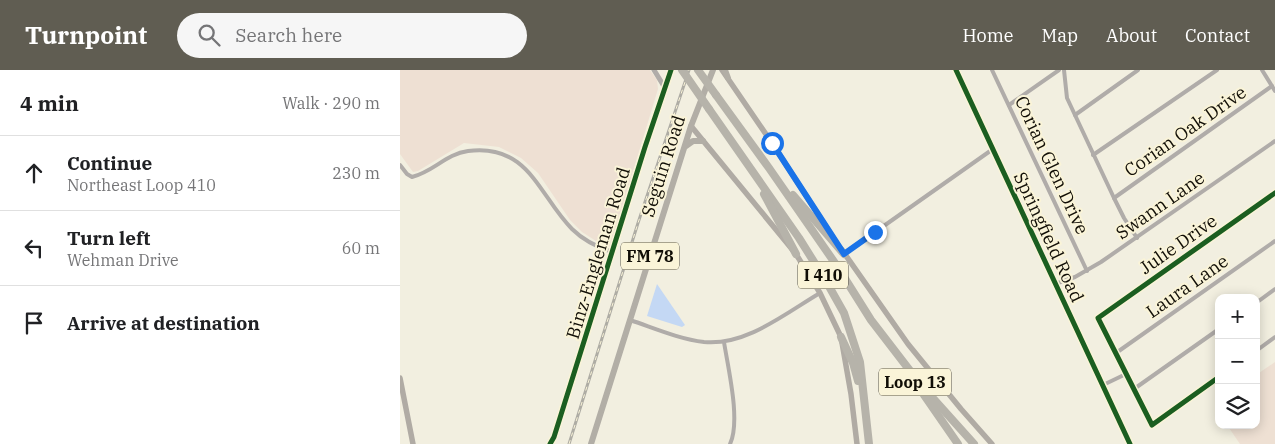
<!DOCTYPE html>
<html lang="en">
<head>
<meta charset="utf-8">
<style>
	:root { --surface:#fff; --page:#f6f6f6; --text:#202124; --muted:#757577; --line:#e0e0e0; --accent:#605d52 }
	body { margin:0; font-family:"IBM Plex Serif",serif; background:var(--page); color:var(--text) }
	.controls { position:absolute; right:15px; bottom:15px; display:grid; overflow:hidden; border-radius:10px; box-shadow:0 2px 12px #0003 }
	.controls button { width:45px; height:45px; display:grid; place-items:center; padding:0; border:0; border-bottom:1px solid var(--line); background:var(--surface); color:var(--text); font:25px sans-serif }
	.stop { position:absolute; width:15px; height:15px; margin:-11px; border:4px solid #1a73e8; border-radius:50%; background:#fff }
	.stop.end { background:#1a73e8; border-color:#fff; box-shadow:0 1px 5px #0008 }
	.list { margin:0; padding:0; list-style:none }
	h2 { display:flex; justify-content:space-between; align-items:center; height:65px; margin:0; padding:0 20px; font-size:21px }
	h2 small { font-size:16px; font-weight:400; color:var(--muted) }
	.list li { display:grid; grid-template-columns:32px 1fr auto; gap:15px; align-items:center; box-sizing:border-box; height:75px; padding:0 20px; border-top:1px solid var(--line) }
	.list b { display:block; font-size:19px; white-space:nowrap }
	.list p { margin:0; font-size:16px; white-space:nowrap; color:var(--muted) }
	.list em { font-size:16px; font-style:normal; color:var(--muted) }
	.icon { flex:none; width:28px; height:28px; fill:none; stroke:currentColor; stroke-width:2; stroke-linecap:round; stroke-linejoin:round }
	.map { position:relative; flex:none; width:875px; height:374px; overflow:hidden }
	header { display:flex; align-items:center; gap:30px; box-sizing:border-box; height:70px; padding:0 25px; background:var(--accent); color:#fff }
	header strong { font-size:24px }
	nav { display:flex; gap:28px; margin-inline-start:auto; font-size:18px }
	.search { width:350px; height:45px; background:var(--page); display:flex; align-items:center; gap:12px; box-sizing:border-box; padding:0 18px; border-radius:28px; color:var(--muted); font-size:19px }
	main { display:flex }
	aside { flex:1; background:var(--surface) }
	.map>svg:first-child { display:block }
	.industrial { fill:#eee0d3 }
	.water { fill:#c4d8f4 }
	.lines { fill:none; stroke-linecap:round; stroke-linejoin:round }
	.minor { stroke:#b0aca9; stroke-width:4 }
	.tertiary { stroke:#b0aca9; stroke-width:5 }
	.secondary { stroke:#b0aba4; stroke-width:5.5 }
	.primary { stroke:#b2aea6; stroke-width:6 }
	.motorway { stroke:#b6b3aa; stroke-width:8 }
	.rail-casing { stroke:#aeaca4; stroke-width:3 }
	.rail { stroke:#faf4d8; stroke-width:1; stroke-dasharray:4; stroke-linecap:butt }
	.motorway-bridge { stroke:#b6b3aa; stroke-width:8 }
	.cycleway-casing { stroke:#faf4d8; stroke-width:8 }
	.cycleway { stroke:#1b5e20; stroke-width:5 }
	.route { stroke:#1a73e8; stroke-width:6 }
	.labels { text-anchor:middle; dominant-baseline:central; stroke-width:4; stroke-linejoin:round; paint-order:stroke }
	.shield { fill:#faf4d8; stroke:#575345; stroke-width:1 }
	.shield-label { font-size:16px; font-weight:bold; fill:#110e06 }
	.street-label { font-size:18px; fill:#110e06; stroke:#faf4d8 }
</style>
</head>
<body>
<header>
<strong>Turnpoint</strong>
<div class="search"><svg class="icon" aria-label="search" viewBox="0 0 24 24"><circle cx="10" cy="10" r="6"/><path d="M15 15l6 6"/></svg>Search here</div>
<nav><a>Home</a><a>Map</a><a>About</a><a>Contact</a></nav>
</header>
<main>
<aside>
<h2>4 min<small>Walk · 290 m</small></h2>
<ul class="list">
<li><svg class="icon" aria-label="ahead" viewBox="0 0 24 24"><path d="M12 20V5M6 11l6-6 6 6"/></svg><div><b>Continue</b><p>Northeast Loop 410</p></div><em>230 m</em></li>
<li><svg class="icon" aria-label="left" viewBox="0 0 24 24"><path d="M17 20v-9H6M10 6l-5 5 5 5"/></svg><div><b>Turn left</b><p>Wehman Drive</p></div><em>60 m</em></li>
<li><svg class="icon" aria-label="arrive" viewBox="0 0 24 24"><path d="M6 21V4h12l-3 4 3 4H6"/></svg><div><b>Arrive at destination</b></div></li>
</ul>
</aside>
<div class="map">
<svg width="875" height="374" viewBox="0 0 875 374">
	<rect width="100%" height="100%" fill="#f2efe0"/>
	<!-- industrial -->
	<g class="industrial">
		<path d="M0,0H250L257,10L258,19L210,177L196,171L182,162L170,150L138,103L121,88L99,77L64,73L18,101L13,102L0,84Z"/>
		<path d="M875,292V374H840L827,355H856V305Z"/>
	</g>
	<!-- water -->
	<path class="water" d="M257,214L285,255L282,257L247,246Z"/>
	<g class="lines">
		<!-- minor -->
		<g class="minor">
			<path d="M556,0L730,374"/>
			<path d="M592,0L687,201"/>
			<path d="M664,0L667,28L714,128L724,148L737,168"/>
			<path d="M862,0L875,21"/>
			<path d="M609,35L659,0"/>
			<path d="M675,45L738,0"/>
			<path d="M693,85L817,0"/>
			<path d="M0,95L7,104L12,107C33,102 46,84 68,81C129,73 139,126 172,159C183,170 197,177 212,182"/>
			<path d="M714,128L872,16"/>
			<path d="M444,184L593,79"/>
			<path d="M655,214L675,207L701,192L875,71"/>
			<path d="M856,233L875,219"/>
			<path d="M230,250C254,258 279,269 304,272C346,276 386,243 420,223"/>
			<path d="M324,272C328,298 341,351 330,374"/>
			<path d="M856,281L875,267"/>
			<path d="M716,283L875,171"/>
			<path d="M819,307L752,355L698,248L875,123"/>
			<path d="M703,315L726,304"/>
			<path d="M734,319L819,259"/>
		</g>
		<!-- tertiary -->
		<g class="tertiary">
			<path d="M254,0L265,18"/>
			<path d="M150,374L154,367L245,77L271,0"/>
		</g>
		<!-- secondary -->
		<g class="secondary">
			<path d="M322,0L372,73L434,169"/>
			<path d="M291,56L396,184L420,223L441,267L451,324L457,374"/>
			<path d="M442,180L508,274L561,339L592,374"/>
			<path d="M0,308L13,374"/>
		</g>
		<!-- primary -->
		<g class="primary">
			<path d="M325,0L328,8"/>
			<path d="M286,76L293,71H303"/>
			<path d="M191,374L291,56L313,0"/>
		</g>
		<!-- motorway -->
		<g class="motorway">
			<path d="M316,25L369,98L437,196L471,250L521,315L574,374"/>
			<path d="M309,39L399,168L426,211L444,243L460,292L469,374"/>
			<path d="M364,124L396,184"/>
			<path d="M393,125L444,184"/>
			<path d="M441,267L453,293L458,311"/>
			<path d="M524,325L558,374"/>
		</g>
		<defs>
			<path id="rail" d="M169,374L238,153L289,0"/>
		</defs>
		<!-- rail casing -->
		<use href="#rail" class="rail-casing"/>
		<!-- rail -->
		<use href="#rail" class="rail"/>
		<!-- motorway-bridge -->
		<g class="motorway-bridge">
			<path d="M282,0L309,39"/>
			<path d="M298,0L316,25"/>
		</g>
		<defs>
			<g id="cycleway">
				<path d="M556,0L730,374"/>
				<path d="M819,307L752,355L698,248L875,123"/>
				<path d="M150,374L154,367L245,77L271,0"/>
			</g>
		</defs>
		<!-- cycleway casing -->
		<use href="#cycleway" class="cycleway-casing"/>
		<!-- cycleway -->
		<use href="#cycleway" class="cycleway"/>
	</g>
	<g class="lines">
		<!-- route -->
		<path class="route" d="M372,73L444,184L475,162"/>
	</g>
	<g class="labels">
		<!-- shield labels -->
		<g class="shield">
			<rect x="221" y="172.5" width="58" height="27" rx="4"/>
			<rect x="398" y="191.5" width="50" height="27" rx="4"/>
			<rect x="479" y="298.5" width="72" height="27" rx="4"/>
		</g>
		<g class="shield-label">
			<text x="250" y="186">FM 78</text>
			<text x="423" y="205">I 410</text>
			<text x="515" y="312">Loop 13</text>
		</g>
		<!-- street labels -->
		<g class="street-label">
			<text transform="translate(785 61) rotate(-35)">Corian Oak Drive</text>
			<text transform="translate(652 95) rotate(65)">Corian Glen Drive</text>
			<text transform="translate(263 96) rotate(-72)">Seguin Road</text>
			<text transform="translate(760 135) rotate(-35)">Swann Lane</text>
			<text transform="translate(649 167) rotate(65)">Springfield Road</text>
			<text transform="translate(778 174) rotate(-35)">Julie Drive</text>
			<text transform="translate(198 183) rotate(-73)">Binz-Engleman Road</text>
			<text transform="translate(787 216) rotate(-35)">Laura Lane</text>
		</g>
	</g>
</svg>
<div class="controls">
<button>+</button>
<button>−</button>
<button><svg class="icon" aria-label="layers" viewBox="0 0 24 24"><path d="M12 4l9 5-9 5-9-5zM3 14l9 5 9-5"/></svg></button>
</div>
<div class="stop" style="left:372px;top:73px"></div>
<div class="stop end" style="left:475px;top:162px"></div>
</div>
</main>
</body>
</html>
